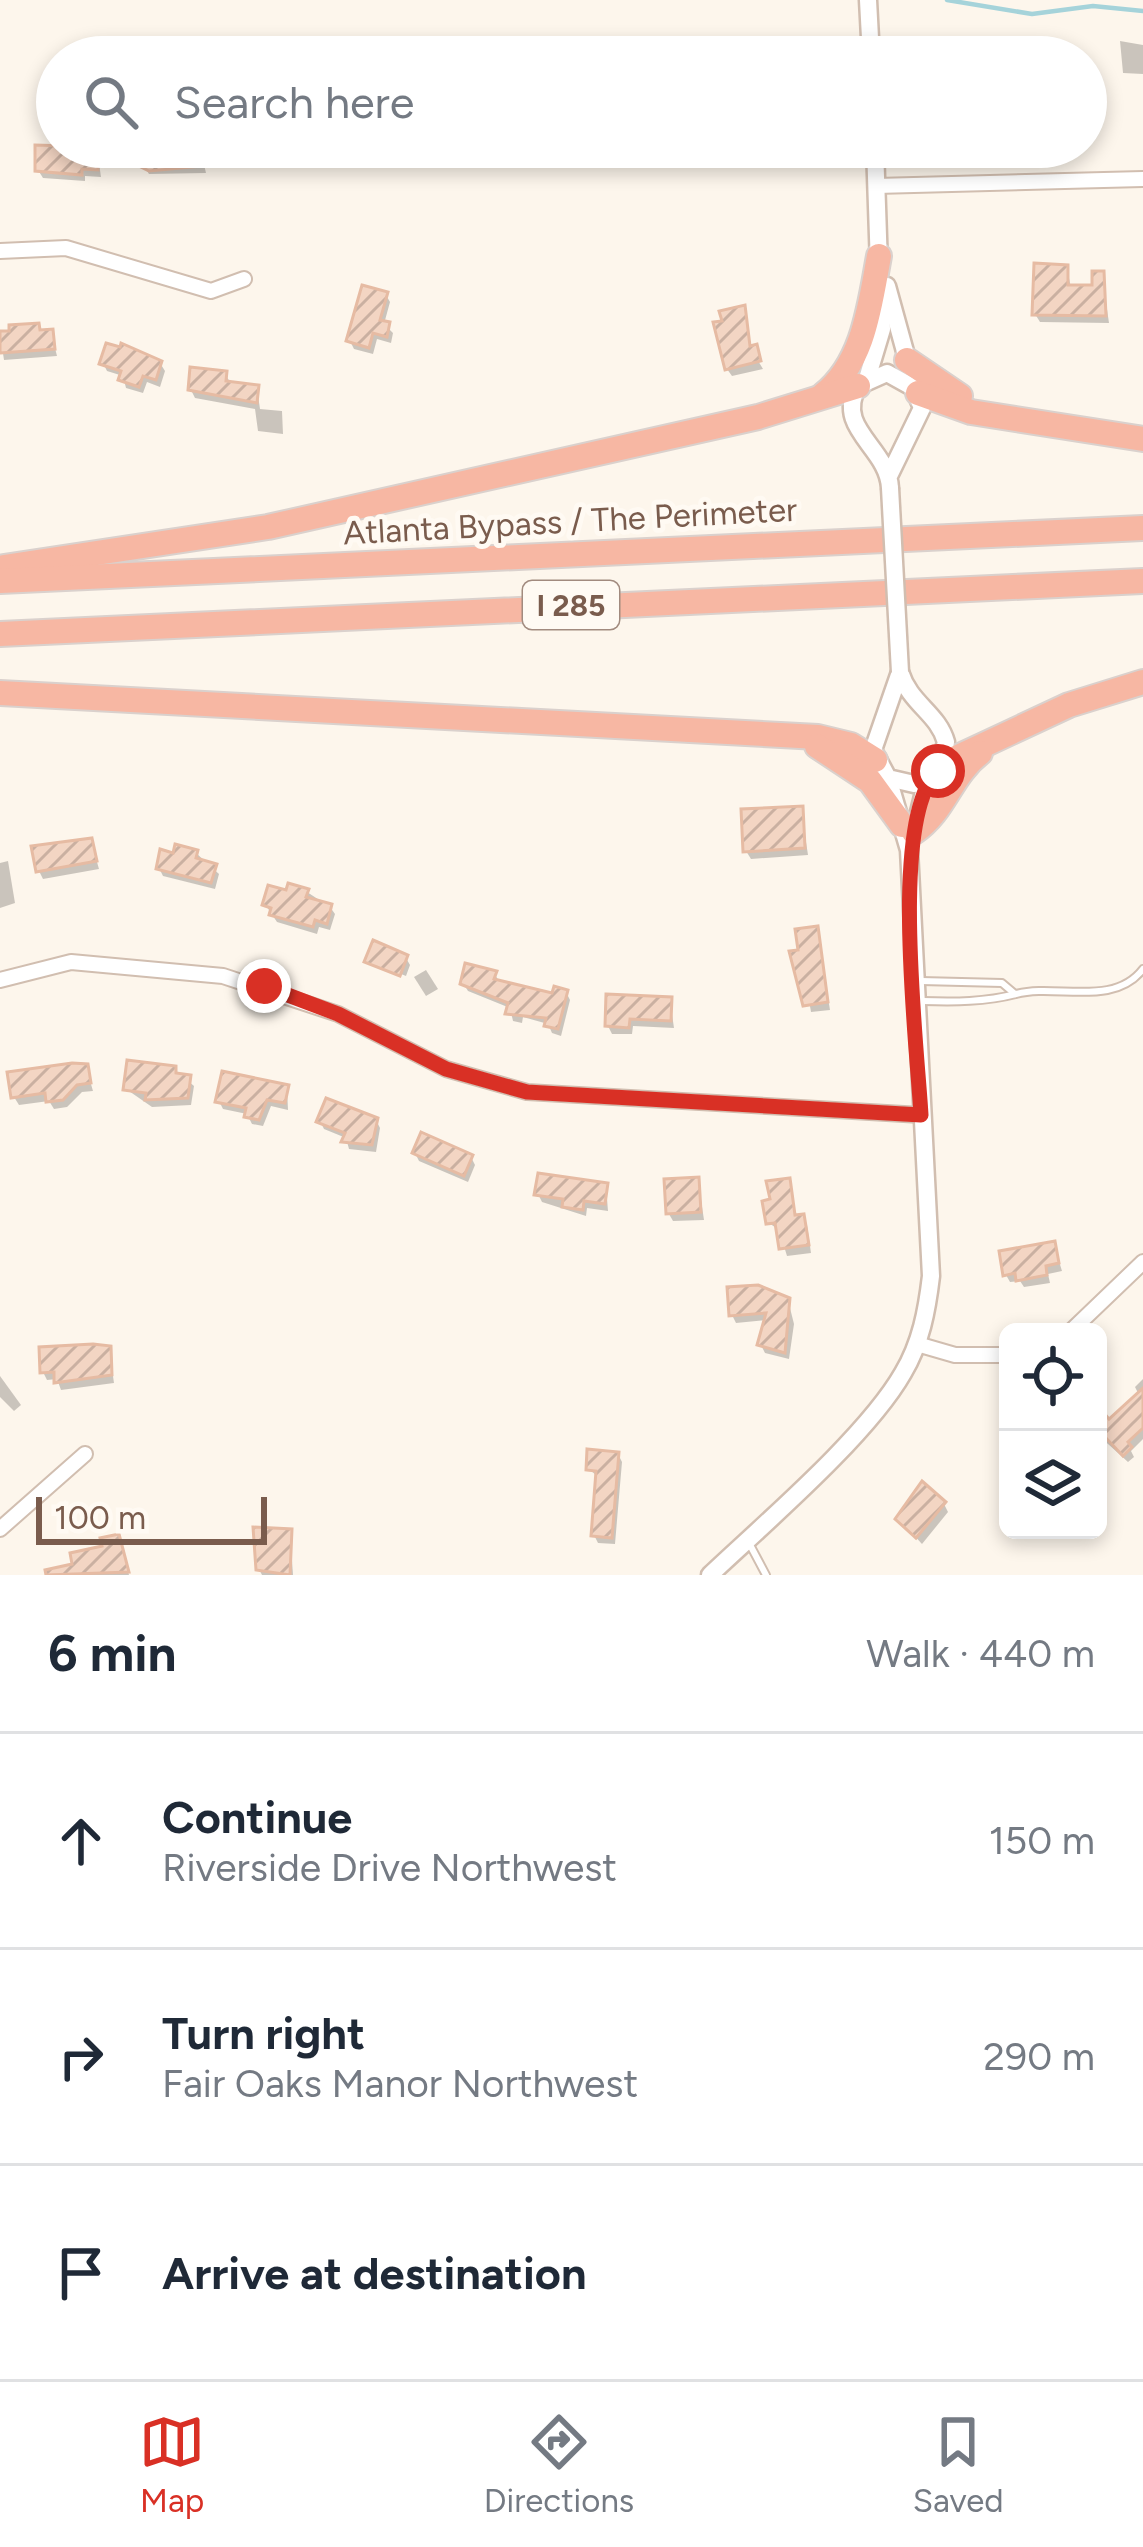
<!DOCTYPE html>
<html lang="en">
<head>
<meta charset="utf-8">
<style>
	:root { --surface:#fff; --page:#f2f2f3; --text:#1f2937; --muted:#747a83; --line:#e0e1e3; --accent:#d93025 }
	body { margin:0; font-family:Figtree,sans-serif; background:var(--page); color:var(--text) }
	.controls { position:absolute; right:36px; bottom:36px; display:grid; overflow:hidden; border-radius:18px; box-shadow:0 6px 18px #0003 }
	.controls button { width:108px; height:108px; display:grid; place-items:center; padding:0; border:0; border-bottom:3px solid var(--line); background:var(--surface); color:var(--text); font:60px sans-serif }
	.scale { position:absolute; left:36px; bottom:30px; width:231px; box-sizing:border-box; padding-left:12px; border:6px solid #7a5c4d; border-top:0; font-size:33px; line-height:42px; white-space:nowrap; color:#7a5c4d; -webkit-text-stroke:9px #fffaf3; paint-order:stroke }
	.stop { position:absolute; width:36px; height:36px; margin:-27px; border:9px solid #d93025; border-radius:50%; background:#fff }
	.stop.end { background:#d93025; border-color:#fff; box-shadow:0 3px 12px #0008 }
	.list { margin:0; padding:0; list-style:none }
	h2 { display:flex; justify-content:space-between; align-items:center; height:156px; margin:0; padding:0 48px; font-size:51px }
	h2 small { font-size:39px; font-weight:400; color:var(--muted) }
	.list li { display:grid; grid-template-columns:78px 1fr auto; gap:36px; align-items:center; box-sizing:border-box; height:216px; padding:0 48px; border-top:3px solid var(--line) }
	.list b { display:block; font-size:45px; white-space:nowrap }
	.list p { margin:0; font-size:39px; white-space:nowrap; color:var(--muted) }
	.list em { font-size:39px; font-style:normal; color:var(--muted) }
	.icon { flex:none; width:66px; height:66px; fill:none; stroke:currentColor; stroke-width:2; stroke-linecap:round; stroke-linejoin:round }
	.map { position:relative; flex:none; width:1143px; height:1575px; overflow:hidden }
	.search { position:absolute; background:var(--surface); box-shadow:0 6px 18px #0003; left:36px; right:36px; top:36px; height:132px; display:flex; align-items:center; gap:30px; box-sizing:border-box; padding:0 42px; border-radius:66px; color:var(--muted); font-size:45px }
	.sheet { height:804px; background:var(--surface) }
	nav { display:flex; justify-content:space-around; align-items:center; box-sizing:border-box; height:168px; border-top:3px solid var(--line); background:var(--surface); font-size:33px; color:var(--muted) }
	nav a { display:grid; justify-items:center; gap:6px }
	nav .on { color:var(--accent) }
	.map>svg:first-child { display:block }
	.shadow { fill:#0003 }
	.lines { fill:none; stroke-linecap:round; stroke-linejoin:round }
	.stream { stroke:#a5d3da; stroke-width:4.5 }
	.building { fill:url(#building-hatch); stroke:#e6bba3; stroke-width:3 }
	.service-casing { stroke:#d1beb0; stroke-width:10 }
	.minor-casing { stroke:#d1beb0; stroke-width:18 }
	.tertiary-casing { stroke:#d1beb0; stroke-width:21 }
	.motorway-casing { stroke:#dad1cd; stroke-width:28 }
	.service { stroke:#fff; stroke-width:6 }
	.minor { stroke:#fff; stroke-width:14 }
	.tertiary { stroke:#fff; stroke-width:16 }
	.motorway { stroke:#f7b7a3; stroke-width:24 }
	.tertiary-bridge-casing { stroke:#d1beb0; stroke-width:21; stroke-linecap:butt }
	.tertiary-bridge { stroke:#fff; stroke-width:16 }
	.route { stroke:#d93025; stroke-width:15 }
	.labels { text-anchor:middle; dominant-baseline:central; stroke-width:10; stroke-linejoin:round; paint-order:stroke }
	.shield { fill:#fffaf3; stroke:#a28b7f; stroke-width:3 }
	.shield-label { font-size:30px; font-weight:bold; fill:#7a5c4d }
	.street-label { font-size:33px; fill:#7a5c4d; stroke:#fffaf3 }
</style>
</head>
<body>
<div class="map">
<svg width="1143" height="1575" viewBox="0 0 1143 1575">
	<defs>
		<pattern id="building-hatch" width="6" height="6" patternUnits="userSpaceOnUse" patternTransform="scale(3)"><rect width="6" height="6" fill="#f3d5c3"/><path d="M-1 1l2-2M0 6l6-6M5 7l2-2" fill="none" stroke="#cab0a1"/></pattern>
	</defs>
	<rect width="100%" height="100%" fill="#fdf6ec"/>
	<!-- shadow -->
	<g class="shadow">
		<path d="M1120,41L1143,45V74L1123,73Z"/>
		<path d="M200,147L206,173L149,174L144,166Z"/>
		<path d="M550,147H631V152L612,160L555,158Z"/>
		<path d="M700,147H717V152H703Z"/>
		<path d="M97,149L101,177L85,176V181L43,178L38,170Z"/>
		<path d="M1067,268L1071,288H1095L1102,274L1109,323L1040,322L1035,314Z"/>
		<path d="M386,295L390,302L384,324L393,333L391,343L377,339L373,354L354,349L350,341Z"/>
		<path d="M743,308L751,349L763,369L732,376L727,369Z"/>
		<path d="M38,326L41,332H51L57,356L4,360L0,334Z"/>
		<path d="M123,347L160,363L165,371L160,387L147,382L143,393L126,388L123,376L107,371L103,363Z"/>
		<path d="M225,374L230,382L257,388L260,409L282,411L283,434L258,431L255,409L195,398L191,390Z"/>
		<path d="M801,809L808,855L751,859L746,851Z"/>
		<path d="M91,841L99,869L43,879L39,871Z"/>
		<path d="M196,853L219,874L215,889L163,876L159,868L175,856Z"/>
		<path d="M8,861L15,903L0,908V863Z"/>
		<path d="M270,888L307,892L330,907L335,914L330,930L319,927L317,934L277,922L265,904Z"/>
		<path d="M817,930L830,1010L811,1012L801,953Z"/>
		<path d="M374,944L406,958L410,965L406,976L369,961V965L367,961Z"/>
		<path d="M426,970L438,989L426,996L414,977Z"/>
		<path d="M495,974L499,982L554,997L566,992L570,1000L561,1036L552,1033L548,1024L523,1017L522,1023L513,1021L510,1008L468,991L463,983Z"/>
		<path d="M670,1000L674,1028L633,1026L632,1034H612L608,1026Z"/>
		<path d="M86,1067L93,1091L82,1092L67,1107L54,1109L49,1101L19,1105L14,1097Z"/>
		<path d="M174,1069L194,1086L191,1105L152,1107L126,1089Z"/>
		<path d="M287,1088L288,1110L271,1106L263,1126L252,1124L247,1114L223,1109L219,1101Z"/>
		<path d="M376,1120L380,1128L376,1152L349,1149L346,1138L324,1129L320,1121Z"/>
		<path d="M415,1153L471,1157L475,1165L468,1182L419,1161Z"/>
		<path d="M698,1180L704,1220L673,1221L669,1214Z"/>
		<path d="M788,1181L797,1218L807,1225L811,1253L787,1256L779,1230L769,1223V1184Z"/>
		<path d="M606,1186L608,1211L587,1208L586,1216L542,1202L538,1194Z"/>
		<path d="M1054,1245L1062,1271L1048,1274L1050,1283L1024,1287L1020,1281L1010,1282L1006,1275Z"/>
		<path d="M788,1300L794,1324L789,1359L765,1353L761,1345L767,1320L736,1323L732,1315Z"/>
		<path d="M109,1349L114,1383L61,1390L57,1379L47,1380L43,1372Z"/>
		<path d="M0,1376L21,1405L14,1411L0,1397Z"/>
		<path d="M1143,1379V1439L1131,1451L1134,1457L1128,1462L1098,1435V1421L1109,1423L1139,1395L1135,1387Z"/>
		<path d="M1008,1447V1480L999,1450Z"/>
		<path d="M618,1454L622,1462L615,1544L598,1543L594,1535L598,1477L589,1469Z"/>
		<path d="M944,1504L948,1512L922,1544L899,1519Z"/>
		<path d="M290,1531L293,1575H262L259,1569Z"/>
		<path d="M118,1537L129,1575H71L69,1568Z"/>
	</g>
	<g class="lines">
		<!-- stream -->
		<path class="stream" d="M947,0L1032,14L1093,6L1143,11"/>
	</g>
	<!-- building -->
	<g class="building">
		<path d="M35,145L98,147V170L82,169V175L35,171Z"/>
		<path d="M141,147H202L203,166L149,171L141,167Z"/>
		<path d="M1034,263L1068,265V285H1092V271H1104L1106,316L1032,315Z"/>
		<path d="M362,285L388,292L380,320L390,322L387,337L373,333L369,348L346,341Z"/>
		<path d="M745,305L750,346L757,344L761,361L725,370L713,322L722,321L719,311Z"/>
		<path d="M39,323L40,330L53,329L55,349L0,353V331H9V325Z"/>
		<path d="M106,343L120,347L121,343L162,361L156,380L143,376L139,387L118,380L121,371L99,364Z"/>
		<path d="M190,367L227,371L226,381L259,385L257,403L188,390Z"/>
		<path d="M803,806L805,848L743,852L741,809Z"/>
		<path d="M92,838L97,861L36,872L31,846Z"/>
		<path d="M175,844L198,850L196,858L217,864L211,883L156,869L160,849L173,853Z"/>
		<path d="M288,883L309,889L306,897L332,904L327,924L315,920L313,927L269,915L271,908L262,905L268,885L286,890Z"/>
		<path d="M818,926L828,1002L803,1006L789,951L798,950L795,929Z"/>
		<path d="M373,940L408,955L400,976L364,962Z"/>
		<path d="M465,963L497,971L494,979L552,993L554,986L568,990L558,1029L544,1026L546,1018L505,1014L508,1003L460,984Z"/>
		<path d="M606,994L672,997L671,1021L630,1019L629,1028L605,1026Z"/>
		<path d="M127,1060L176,1066V1073L191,1075L188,1098L145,1100L146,1093L123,1090Z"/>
		<path d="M72,1063L88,1064L91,1083L77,1085L63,1100L46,1102L45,1093L11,1098L7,1072Z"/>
		<path d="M222,1071L289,1085L285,1103L267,1100L259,1120L244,1117L246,1108L215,1102Z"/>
		<path d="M326,1098L378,1118L372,1145L341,1142L345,1133L316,1122Z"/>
		<path d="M421,1132L473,1155L464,1176L412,1153Z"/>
		<path d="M538,1173L608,1183L605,1204L584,1201L583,1210L562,1207L563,1199L534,1195Z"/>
		<path d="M699,1177L701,1212L666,1214L664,1179Z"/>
		<path d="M790,1178L795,1215L804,1214L809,1245L779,1249L775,1223L766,1224L762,1201L770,1199L766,1181Z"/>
		<path d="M1055,1241L1059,1263L1046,1266L1047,1275L1016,1281L1015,1273L1003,1276L999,1251Z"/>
		<path d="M758,1285L790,1298L785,1353L757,1345L766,1313L729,1316L727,1287Z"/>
		<path d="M93,1344L111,1346L112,1375L54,1383V1372L40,1373L39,1347Z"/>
		<path d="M1143,1388V1428L1128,1442L1132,1447L1123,1456L1106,1438L1098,1445V1406L1109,1419Z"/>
		<path d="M587,1449L619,1452L612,1538L591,1536L596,1471L586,1470Z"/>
		<path d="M922,1481L946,1502L916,1538L895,1519Z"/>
		<path d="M253,1527L292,1529L290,1575L256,1570Z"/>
		<path d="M119,1534L129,1572L46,1575L45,1570L72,1564L70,1553L102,1546L100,1538Z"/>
	</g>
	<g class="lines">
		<defs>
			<g id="service">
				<path d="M921,981L1002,983L1015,994"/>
				<path d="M922,1001C955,1002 985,1002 1016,994C1056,983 1113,1008 1143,969"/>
				<path d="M749,1543L766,1575"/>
			</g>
			<g id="minor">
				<path d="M876,186L1143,179"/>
				<path d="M0,251L66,248L211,291L244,279"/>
				<path d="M0,980L71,962L223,976L338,1014L446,1069L527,1092L921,1115"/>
				<path d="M1070,1332L1143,1262"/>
				<path d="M917,1344L955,1355H1008"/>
				<path d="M0,1529L85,1454"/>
			</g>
			<g id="tertiary">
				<path d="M868,0L871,57"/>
				<path d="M875,147L879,266"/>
				<path d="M887,286L909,366"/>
				<path d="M867,379L882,329L880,292"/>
				<path d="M889,476L922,408L914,388L887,373L858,386C834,429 888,447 890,488"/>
				<path d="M900,672C910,704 938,713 946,742L938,771L914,784L888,778L873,750Z"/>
				<path d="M914,832L927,780"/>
				<path d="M710,1575C765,1523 867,1436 903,1373C921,1343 927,1310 931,1276L909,850L888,778"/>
			</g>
			<g id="motorway">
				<path d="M907,360L960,396"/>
				<path d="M918,393L971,412L1143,439"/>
				<path d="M823,395C864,363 870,305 879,256"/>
				<path d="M4,567L268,527L758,417L858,386"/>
				<path d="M0,581L1143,528"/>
				<path d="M0,634L1143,581"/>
				<path d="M0,693L818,737L851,745L875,760"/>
				<path d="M817,746L870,781L902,825"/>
				<path d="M943,764L1069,705L1143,682"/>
				<path d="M914,832C945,811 950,776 980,753"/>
			</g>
		</defs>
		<!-- service casing -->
		<use href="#service" class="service-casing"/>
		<!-- minor casing -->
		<use href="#minor" class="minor-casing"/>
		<!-- tertiary casing -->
		<use href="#tertiary" class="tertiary-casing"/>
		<!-- motorway casing -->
		<use href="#motorway" class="motorway-casing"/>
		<!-- service -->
		<use href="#service" class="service"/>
		<!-- minor -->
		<use href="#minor" class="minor"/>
		<!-- tertiary -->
		<use href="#tertiary" class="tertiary"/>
		<!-- motorway -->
		<use href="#motorway" class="motorway"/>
		<defs>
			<path id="tertiary-bridge" d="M890,488L900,672"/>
		</defs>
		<!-- tertiary-bridge casing -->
		<use href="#tertiary-bridge" class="tertiary-bridge-casing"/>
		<!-- tertiary-bridge -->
		<use href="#tertiary-bridge" class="tertiary-bridge"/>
	</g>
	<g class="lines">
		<!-- route -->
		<path class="route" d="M264,986L338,1014L446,1069L527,1092L921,1115C917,1044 889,816 938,771"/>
	</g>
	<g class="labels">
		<!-- shield labels -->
		<rect class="shield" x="523" y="581" width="96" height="48" rx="9"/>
		<g class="shield-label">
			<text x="571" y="605">I 285</text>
		</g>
		<!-- street labels -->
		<g class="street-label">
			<text transform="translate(570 521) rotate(-3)">Atlanta Bypass / The Perimeter</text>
		</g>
	</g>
</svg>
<div class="controls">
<button><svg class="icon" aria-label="locate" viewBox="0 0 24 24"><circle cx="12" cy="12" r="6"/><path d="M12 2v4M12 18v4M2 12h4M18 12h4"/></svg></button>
<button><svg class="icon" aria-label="layers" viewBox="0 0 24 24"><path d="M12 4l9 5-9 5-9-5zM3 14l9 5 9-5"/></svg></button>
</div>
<div class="scale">100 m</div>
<div class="stop" style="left:938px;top:771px"></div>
<div class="stop end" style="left:264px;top:986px"></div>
<div class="search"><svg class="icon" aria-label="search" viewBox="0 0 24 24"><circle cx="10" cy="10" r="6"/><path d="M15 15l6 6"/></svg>Search here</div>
</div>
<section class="sheet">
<h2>6 min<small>Walk · 440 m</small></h2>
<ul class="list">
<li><svg class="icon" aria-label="ahead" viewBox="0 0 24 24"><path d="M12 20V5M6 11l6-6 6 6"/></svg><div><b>Continue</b><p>Riverside Drive Northwest</p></div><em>150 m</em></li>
<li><svg class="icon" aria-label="right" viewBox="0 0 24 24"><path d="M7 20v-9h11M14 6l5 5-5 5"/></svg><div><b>Turn right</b><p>Fair Oaks Manor Northwest</p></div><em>290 m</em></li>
<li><svg class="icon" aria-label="arrive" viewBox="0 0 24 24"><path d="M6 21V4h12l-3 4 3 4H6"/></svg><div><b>Arrive at destination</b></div></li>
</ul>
</section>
<nav>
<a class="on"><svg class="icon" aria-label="map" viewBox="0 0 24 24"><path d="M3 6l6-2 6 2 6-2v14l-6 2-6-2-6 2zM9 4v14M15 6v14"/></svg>Map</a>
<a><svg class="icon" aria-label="directions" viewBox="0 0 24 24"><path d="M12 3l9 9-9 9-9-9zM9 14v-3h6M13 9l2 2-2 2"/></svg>Directions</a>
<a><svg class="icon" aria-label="saved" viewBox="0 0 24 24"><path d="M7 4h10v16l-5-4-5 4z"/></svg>Saved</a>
</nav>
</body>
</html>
